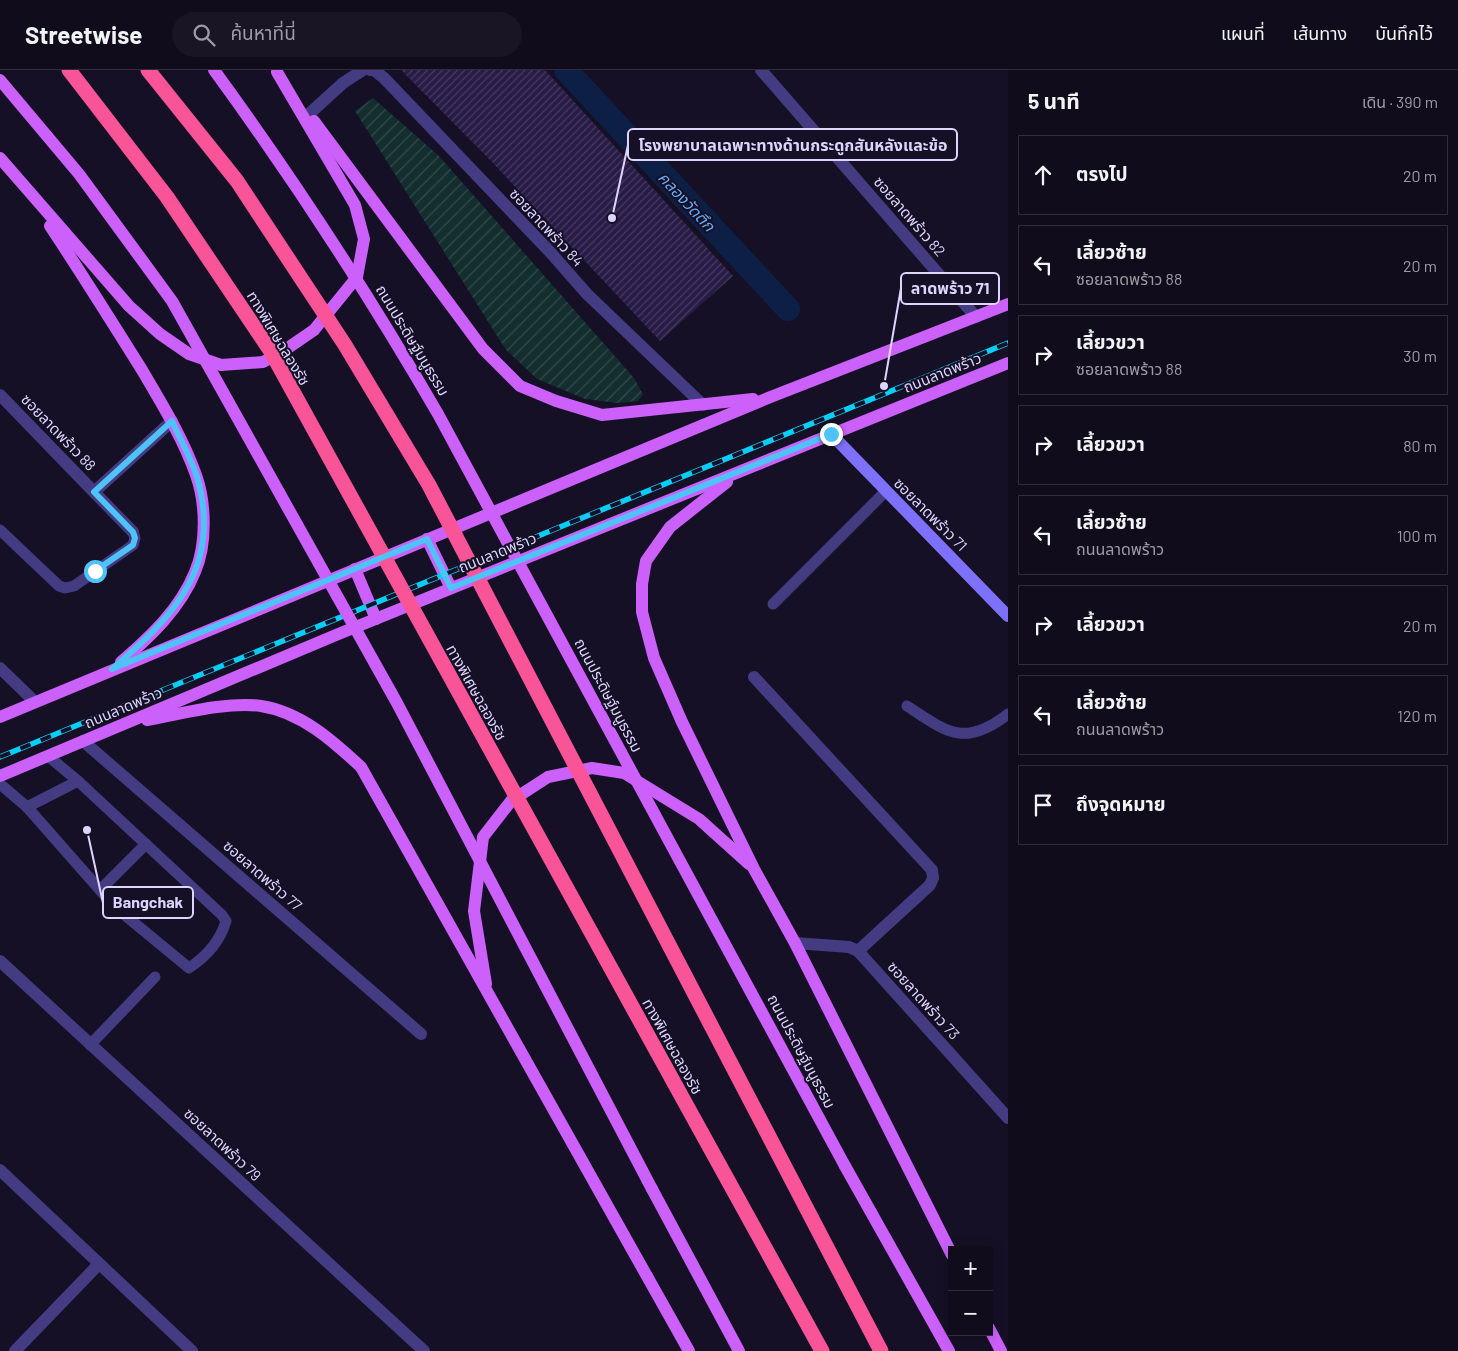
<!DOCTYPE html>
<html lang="th">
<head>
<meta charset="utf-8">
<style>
	:root { --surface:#100c1c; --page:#191525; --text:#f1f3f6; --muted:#9c9ba3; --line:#302c3b }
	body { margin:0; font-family:Barlow,"Noto Sans Thai",sans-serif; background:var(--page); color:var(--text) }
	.controls { position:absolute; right:15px; bottom:15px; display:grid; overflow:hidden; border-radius:0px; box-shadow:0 2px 12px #0003 }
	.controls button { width:45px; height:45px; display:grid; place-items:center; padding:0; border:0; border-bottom:1px solid var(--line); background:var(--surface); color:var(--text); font:25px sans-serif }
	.stop { position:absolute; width:15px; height:15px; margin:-11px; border:4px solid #4fc3f7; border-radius:50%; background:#fff }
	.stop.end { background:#4fc3f7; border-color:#fff; box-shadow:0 1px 5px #0008 }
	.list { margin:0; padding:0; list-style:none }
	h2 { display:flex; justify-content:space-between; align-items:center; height:65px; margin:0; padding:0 20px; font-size:21px }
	h2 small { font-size:16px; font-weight:400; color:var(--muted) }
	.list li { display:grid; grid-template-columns:32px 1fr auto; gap:15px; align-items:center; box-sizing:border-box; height:80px; margin:0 10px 10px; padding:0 10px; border:1px solid var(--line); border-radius:0px }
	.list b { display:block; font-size:19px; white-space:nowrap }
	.list p { margin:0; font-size:16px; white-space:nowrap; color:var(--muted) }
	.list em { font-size:16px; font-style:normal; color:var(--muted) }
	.icon { flex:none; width:28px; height:28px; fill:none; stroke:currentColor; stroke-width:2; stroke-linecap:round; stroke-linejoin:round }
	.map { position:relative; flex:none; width:1008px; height:1281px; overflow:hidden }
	header { display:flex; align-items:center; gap:30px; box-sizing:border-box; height:70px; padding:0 25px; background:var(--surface); border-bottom:1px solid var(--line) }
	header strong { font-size:24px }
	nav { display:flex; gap:28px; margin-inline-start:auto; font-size:18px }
	.search { width:350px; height:45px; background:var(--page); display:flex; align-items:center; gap:12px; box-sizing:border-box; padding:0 18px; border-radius:28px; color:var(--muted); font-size:19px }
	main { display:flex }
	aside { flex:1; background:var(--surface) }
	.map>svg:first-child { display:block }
	.garden { fill:url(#garden-furrows) }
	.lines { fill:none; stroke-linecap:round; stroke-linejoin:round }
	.canal { stroke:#0e1f46; stroke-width:24 }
	.building { fill:url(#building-hatch) }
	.lane { stroke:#443c83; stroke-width:11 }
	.street { stroke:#443c83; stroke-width:12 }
	.secondary { stroke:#7d70fa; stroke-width:12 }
	.primary { stroke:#cb60fa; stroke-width:12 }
	.rail-casing { stroke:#08cef7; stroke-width:5.5 }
	.rail { stroke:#151025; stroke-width:4; stroke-dasharray:11; stroke-linecap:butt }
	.primary-bridge { stroke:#cb60fa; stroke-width:12 }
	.highway-bridge { stroke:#fa5498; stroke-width:15 }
	.route { stroke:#4fc3f7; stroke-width:6 }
	.labels { text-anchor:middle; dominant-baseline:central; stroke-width:4; stroke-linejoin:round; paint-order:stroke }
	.street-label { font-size:15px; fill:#ddd5fe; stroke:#151025 }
	.water-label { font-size:16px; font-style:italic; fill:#67acfa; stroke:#151025 }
	.leader { fill:none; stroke:#ddd5fe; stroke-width:2 }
	.callout-dot { fill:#ddd5fe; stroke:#151025; stroke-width:2 }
	.callout { fill:#151025; stroke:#ddd5fe; stroke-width:2 }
	.callout-label { font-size:16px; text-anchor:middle; font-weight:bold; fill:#ddd5fe }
</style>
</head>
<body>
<header>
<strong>Streetwise</strong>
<div class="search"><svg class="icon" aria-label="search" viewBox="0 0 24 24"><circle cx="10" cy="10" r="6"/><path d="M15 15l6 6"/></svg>ค้นหาที่นี่</div>
<nav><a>แผนที่</a><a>เส้นทาง</a><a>บันทึกไว้</a></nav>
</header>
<main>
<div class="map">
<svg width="1008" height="1281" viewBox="0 0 1008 1281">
	<defs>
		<pattern id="garden-furrows" width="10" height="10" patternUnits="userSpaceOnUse" patternTransform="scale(1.25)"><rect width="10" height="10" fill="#132e2f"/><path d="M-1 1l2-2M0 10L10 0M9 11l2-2" fill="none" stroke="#354b4e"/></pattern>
		<pattern id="building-hatch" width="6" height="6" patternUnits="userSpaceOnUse" patternTransform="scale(1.25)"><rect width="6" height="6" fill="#281c46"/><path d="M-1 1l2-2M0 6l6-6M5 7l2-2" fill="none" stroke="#473c62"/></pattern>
	</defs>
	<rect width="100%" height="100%" fill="#151025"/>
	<!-- garden -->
	<path class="garden" d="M373,28L439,86L634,308L643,324L638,331L617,333L585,329L537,309L506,280L355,41Z"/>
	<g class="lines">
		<!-- canal -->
		<path class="canal" d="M566,0L788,239"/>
	</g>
	<!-- building -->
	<path class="building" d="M401,0H545L733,206L660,271L490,90Z"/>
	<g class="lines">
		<!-- lane -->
		<g class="lane">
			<path d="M0,460L59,516L65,518L74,516L133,475L135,468L133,462"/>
			<path d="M773,534L886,421"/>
			<path d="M907,636C947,662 964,678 1008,644"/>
			<path d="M0,714L27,737L115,837L189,898C207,886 220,872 226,851L222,845L78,711L48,686"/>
			<path d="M27,737L78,711"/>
			<path d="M100,820L146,774"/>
			<path d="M90,975L155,907"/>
		</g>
		<!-- street -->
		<g class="street">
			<path d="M370,0H374L384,8L551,183L587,224L703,335"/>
			<path d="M761,0L976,247"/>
			<path d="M309,44L343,13L363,0"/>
			<path d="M0,325L94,422L172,351"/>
			<path d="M94,422L133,462"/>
			<path d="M0,598L35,632"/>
			<path d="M754,607L932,800L933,808L930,815L858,881"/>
			<path d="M83,671L421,964"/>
			<path d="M795,873L849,877L858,881L1008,1048"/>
			<path d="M0,891L424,1281"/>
			<path d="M0,1100L192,1281"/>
			<path d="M15,1281L99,1194"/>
		</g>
		<!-- secondary -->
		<path class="secondary" d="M831,364L1008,546"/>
		<!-- primary -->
		<g class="primary">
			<path d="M314,51L483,279L520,316L556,331L602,345L753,329"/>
			<path d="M0,88L129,236L160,264L189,284L221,295L263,292L282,282L314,260L357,207L364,169L355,135L277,2"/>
			<path d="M50,156C82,204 112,252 142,300C162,334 183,368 196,405C206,433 207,474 195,502C180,539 151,566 121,592"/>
			<path d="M727,412L670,457L646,491L642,514V542L654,588L682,652L754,799L795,873L952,1185"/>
			<path d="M427,469L451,518"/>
			<path d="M355,499L376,549"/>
			<path d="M0,647L768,328L1008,234"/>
			<path d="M147,650C180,644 228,631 261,636C301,642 333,671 361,697L689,1281"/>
			<path d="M0,706L336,565L1008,293"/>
			<path d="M486,914L474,841L483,767L511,731L548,707L592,698L624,703L699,749L749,794"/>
			<path d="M845,1096L949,1281"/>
			<path d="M652,1119L739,1281"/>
			<path d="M989,1258L1001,1281"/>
		</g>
		<defs>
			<path id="rail" d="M0,687L1008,273"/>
		</defs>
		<!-- rail casing -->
		<use href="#rail" class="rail-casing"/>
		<!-- rail -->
		<use href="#rail" class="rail"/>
		<!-- primary-bridge -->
		<g class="primary-bridge">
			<path d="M214,0C295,111 369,225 438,344L845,1096"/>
			<path d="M0,10L79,104L172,231L397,633L652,1119"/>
		</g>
		<!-- highway-bridge -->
		<g class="highway-bridge">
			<path d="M69,0L167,127L270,280L822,1281"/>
			<path d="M148,0L237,111L345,275L429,415L881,1281"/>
		</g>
	</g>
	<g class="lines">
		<!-- route -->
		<path class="route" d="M95,501L133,475L135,468L133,462L94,422L172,351C180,369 191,388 197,407C223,496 174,546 112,599L427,469L451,518L831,364"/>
	</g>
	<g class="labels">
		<!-- street labels -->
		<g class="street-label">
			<text transform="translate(910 146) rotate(49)">ซอยลาดพร้าว 82</text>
			<text transform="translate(547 157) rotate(47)">ซอยลาดพร้าว 84</text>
			<text transform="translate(279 268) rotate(59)">ทางพิเศษฉลองรัช</text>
			<text transform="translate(413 270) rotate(59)">ถนนประดิษฐ์มนูธรรม</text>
			<text transform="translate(942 302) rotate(-22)">ถนนลาดพร้าว</text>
			<text transform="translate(59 362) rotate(46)">ซอยลาดพร้าว 88</text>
			<text transform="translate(931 444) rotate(45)">ซอยลาดพร้าว 71</text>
			<text transform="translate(497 482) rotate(-22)">ถนนลาดพร้าว</text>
			<text transform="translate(477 622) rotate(61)">ทางพิเศษฉลองรัช</text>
			<text transform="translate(609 625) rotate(62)">ถนนประดิษฐ์มนูธรรม</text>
			<text transform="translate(123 637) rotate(-23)">ถนนลาดพร้าว</text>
			<text transform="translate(263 805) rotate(41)">ซอยลาดพร้าว 77</text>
			<text transform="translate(924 930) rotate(48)">ซอยลาดพร้าว 73</text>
			<text transform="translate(673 976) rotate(61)">ทางพิเศษฉลองรัช</text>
			<text transform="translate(802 981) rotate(62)">ถนนประดิษฐ์มนูธรรม</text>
			<text transform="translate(223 1074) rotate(43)">ซอยลาดพร้าว 79</text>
		</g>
		<!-- water labels -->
		<g class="water-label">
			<text transform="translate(687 131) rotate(47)">คลองวัดตึก</text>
		</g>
	</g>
	<!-- callouts -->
	<path class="leader" d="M612 148L628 75M884 316L901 218M87 760L103 833"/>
	<g class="callout-dot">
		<circle cx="612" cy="148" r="5"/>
		<circle cx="884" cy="316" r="5"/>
		<circle cx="87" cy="760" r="5"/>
	</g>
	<g class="callout">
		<rect x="628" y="59" width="329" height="31" rx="5"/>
		<rect x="901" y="203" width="98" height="31" rx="5"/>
		<rect x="103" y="817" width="90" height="31" rx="5"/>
	</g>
	<g class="callout-label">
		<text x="793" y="81">โรงพยาบาลเฉพาะทางด้านกระดูกสันหลังและข้อ</text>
		<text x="950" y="224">ลาดพร้าว 71</text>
		<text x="148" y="838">Bangchak</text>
	</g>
</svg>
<div class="controls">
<button>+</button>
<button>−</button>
</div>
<div class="stop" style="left:95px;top:501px"></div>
<div class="stop end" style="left:831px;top:364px"></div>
</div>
<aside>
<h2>5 นาที<small>เดิน · 390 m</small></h2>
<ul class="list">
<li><svg class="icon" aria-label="ahead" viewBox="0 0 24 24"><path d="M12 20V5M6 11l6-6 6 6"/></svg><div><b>ตรงไป</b></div><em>20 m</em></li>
<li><svg class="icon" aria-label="left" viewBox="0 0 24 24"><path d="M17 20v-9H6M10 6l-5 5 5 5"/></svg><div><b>เลี้ยวซ้าย</b><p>ซอยลาดพร้าว 88</p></div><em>20 m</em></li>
<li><svg class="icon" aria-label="right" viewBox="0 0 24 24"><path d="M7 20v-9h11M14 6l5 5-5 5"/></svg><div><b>เลี้ยวขวา</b><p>ซอยลาดพร้าว 88</p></div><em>30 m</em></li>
<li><svg class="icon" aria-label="right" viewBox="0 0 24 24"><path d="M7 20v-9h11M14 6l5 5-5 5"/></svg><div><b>เลี้ยวขวา</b></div><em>80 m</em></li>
<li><svg class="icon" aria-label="left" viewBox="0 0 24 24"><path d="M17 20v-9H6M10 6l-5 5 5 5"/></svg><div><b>เลี้ยวซ้าย</b><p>ถนนลาดพร้าว</p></div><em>100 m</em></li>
<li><svg class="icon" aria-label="right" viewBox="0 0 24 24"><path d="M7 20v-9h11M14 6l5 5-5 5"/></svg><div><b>เลี้ยวขวา</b></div><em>20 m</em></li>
<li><svg class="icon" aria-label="left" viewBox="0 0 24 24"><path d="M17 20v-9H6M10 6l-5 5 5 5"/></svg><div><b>เลี้ยวซ้าย</b><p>ถนนลาดพร้าว</p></div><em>120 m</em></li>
<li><svg class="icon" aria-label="arrive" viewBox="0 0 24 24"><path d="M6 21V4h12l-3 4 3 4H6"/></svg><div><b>ถึงจุดหมาย</b></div></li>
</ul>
</aside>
</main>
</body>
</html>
